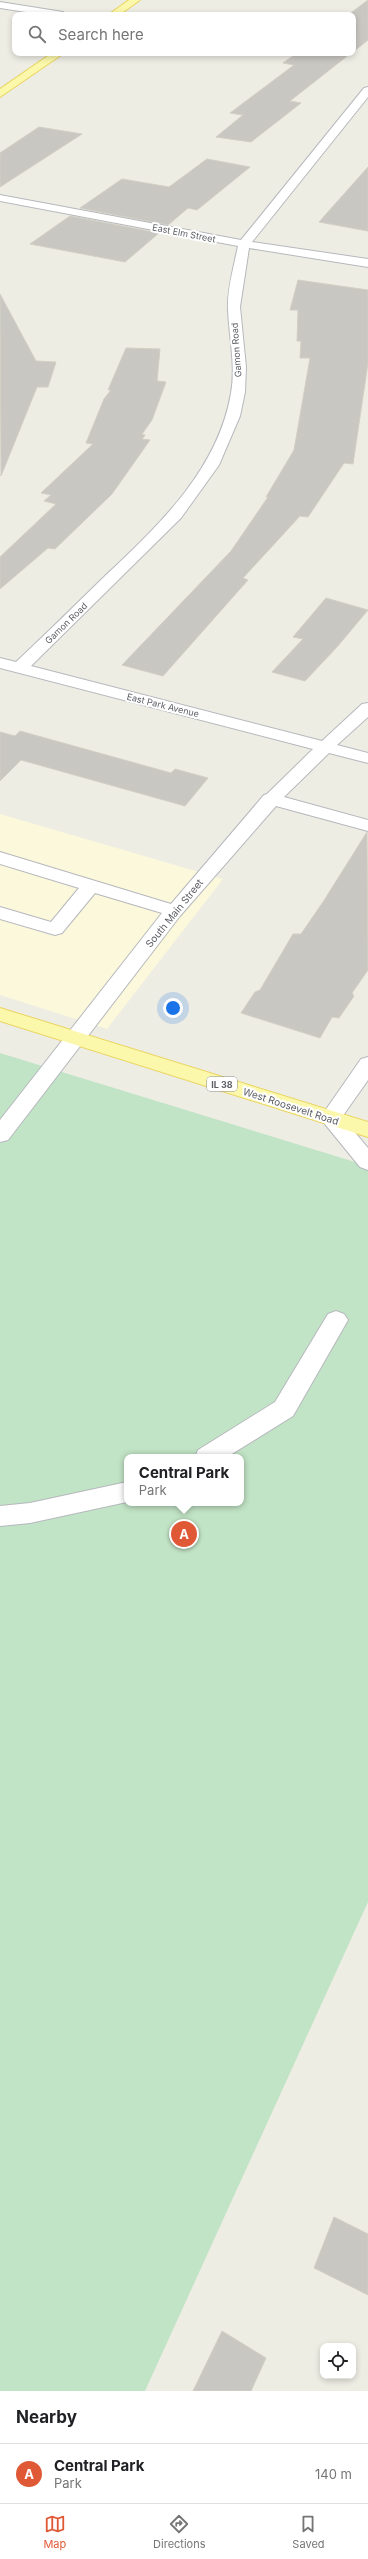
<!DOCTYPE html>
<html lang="en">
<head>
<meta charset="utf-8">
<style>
	:root { --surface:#fff; --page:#f6f6f6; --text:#202124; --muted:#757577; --line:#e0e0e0; --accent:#e05937 }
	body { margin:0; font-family:Inter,sans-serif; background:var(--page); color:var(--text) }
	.controls { position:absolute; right:12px; bottom:12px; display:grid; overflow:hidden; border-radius:8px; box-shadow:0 2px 6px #0003 }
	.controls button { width:36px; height:36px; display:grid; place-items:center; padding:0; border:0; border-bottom:1px solid var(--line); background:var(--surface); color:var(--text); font:20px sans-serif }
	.you { position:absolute; left:173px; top:1008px; width:14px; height:14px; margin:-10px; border:3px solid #fff; border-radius:50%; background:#1a73e8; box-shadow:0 0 0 6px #1a73e833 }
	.badge { display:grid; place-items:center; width:26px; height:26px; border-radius:50%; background:var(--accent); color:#fff; font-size:13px; font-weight:700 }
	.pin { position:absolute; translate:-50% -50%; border:2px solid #fff; box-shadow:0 1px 4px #0006 }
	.popup { position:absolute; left:124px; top:1454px; width:120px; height:52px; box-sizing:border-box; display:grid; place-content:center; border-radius:8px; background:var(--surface); filter:drop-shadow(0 1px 3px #0005); font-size:13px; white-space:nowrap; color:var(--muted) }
	.popup b { font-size:15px; color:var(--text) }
	.popup::after { content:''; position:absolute; left:50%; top:100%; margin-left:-8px; border:8px solid transparent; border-top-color:var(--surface) }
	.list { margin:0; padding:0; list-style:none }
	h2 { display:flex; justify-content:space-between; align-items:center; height:52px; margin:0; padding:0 16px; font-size:17px }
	h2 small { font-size:13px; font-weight:400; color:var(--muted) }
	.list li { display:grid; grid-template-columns:26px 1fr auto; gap:12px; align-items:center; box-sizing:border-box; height:60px; padding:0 16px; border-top:1px solid var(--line) }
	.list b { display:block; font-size:15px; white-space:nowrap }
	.list p { margin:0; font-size:13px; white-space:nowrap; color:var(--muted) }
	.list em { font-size:13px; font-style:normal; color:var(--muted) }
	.icon { flex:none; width:22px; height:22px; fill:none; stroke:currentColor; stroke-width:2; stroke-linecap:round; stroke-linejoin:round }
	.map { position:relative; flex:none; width:368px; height:2391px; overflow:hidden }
	.search { position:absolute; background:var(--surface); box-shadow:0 2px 6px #0003; left:12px; right:12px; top:12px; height:44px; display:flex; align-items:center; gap:10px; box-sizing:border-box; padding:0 14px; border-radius:8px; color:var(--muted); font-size:15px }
	.sheet { height:112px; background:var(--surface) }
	nav { display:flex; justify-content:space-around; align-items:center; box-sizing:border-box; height:56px; border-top:1px solid var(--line); background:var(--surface); font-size:11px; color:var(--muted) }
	nav a { display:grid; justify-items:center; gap:2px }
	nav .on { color:var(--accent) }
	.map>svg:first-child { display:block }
	.commercial { fill:#fcf8db }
	.green { fill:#c2e4c6; fill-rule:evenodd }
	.building { fill:#c9c7c1; stroke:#d2cfc3 }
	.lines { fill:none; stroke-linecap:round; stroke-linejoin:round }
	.minor-casing { stroke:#b6b8bd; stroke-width:2 }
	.major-casing { stroke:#ead460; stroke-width:2 }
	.minor { fill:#fff; fill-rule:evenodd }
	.major { fill:#fbf8ac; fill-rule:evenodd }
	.labels { text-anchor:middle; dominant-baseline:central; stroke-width:4; stroke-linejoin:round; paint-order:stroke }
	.far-street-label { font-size:9px; fill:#5c5e64; stroke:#fff }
	.shield { fill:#fff; stroke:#8d8e92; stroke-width:1 }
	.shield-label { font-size:9px; font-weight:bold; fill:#5c5e64 }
	.street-label { font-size:10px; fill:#5c5e64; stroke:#fff }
</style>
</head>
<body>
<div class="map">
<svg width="368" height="2391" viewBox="0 0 368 2391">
	<rect width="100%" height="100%" fill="#eeede4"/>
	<!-- commercial -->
	<path class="commercial" d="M0,814L223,879L107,1029L0,995Z"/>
	<!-- green -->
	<path class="green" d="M0,1053L368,1166V1902L145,2391H0ZM127,1457H241V1503H127Z"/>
	<!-- building -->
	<g class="building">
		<path d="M368,0V40L353,52V15H348Z"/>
		<path d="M297,53H351L290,101L301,103L251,142L216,137L243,115L230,113L294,65L283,63Z"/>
		<path d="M39,127L82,134L0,187V153Z"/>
		<path d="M207,159L250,167L197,210L188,208L168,225L80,208L122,179L169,187Z"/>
		<path d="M368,167V231L319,222Z"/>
		<path d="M70,216L159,233L125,262L30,244Z"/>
		<path d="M298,280L368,290V363L353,464L344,463L308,517L300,516L243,578L248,580L163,676L122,665L231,551L268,497H266L294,450L310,358H300L301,341H297L298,310H290Z"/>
		<path d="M0,294L36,361L56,362L48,387H37L1,476Z"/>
		<path d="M126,348L160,349L157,381L166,382L152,420L142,434L145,435L142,439L150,440L112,494L55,549L48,548L0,589V557L56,504L44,501L51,495L41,493L93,444L86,443L104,399L111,390H108Z"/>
		<path d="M326,598L368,610L337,647L305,681L272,672L303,639L293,637Z"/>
		<path d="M20,731L171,773L175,769L208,778L185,806L21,760L0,781V732L15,736Z"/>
		<path d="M367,832L368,970L352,993L354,996L339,1018L332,1017L320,1038L241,1013L255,992L260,990L293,934H301L323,902Z"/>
		<path d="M334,2217L368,2234V2295L314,2268Z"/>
		<path d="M222,2331L266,2358L251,2391H193Z"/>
	</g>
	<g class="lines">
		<defs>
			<g id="minor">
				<path d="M0,2L63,12L68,15H45L0,8Z"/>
				<path d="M368,87V97L252,242L368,259V267L249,248L240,307L246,367L245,392L240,416L219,465L181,518L31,666L322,741L362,704L368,703V717L337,745L368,753V763L329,753L284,797L368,820V831L276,806L180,916L8,1140L0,1142V1120L162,913L95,893L62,933L55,935L0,919V907L51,922L79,888L0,864V852L171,904L264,795L267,794L313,749L0,668V658L16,662C46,634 75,605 105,576C159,525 218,470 231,393C236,366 229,337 228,309C227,289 234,266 238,246L0,201V195L241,240L364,88Z"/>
				<path d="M368,1057V1080L342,1117L368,1148V1170L360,1167L320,1118L361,1059Z"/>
				<path d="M336,1311L344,1314L348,1320L293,1416L227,1457H195L198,1450L275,1402L328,1314Z"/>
				<path d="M127,1482V1502L30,1523L0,1526V1506L30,1503Z"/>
			</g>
			<g id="major">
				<path d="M129,0H140L119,15H108Z"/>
				<path d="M52,53H64L0,97V89Z"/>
				<path d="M0,1008L368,1122V1137L0,1021Z"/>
			</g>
		</defs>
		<!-- minor casing -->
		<use href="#minor" class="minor-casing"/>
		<!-- major casing -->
		<use href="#major" class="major-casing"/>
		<!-- minor -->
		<use href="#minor" class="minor"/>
		<!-- major -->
		<use href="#major" class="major"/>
	</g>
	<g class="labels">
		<!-- far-street labels -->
		<g class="far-street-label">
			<text transform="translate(184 233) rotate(11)">East Elm Street</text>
			<text transform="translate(236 350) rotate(-94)">Gamon Road</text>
			<text transform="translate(66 623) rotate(-44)">Gamon Road</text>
			<text transform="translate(163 705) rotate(14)">East Park Avenue</text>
		</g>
		<!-- shield labels -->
		<rect class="shield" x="207" y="1077" width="30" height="14" rx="3"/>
		<g class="shield-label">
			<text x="222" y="1084">IL 38</text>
		</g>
		<!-- street labels -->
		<g class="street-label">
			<text transform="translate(174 913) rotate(-51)">South Main Street</text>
			<text transform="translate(291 1106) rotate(18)">West Roosevelt Road</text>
		</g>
	</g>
</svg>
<div class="controls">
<button><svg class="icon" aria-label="locate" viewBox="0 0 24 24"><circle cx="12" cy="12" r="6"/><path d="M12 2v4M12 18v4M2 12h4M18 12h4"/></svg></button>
</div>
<div class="you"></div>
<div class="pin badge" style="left:184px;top:1534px">A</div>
<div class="popup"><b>Central Park</b>Park</div>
<div class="search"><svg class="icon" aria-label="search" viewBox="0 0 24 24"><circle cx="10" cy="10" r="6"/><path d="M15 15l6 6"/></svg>Search here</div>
</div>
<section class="sheet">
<h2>Nearby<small></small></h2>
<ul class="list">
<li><span class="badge">A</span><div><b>Central Park</b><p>Park</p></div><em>140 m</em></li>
</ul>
</section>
<nav>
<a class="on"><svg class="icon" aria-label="map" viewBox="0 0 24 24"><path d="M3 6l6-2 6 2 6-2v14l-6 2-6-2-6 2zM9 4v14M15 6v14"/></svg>Map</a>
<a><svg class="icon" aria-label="directions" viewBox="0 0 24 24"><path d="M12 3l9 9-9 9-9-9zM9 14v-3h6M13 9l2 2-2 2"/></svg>Directions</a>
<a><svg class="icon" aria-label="saved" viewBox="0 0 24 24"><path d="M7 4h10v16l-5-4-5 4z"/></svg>Saved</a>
</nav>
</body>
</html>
